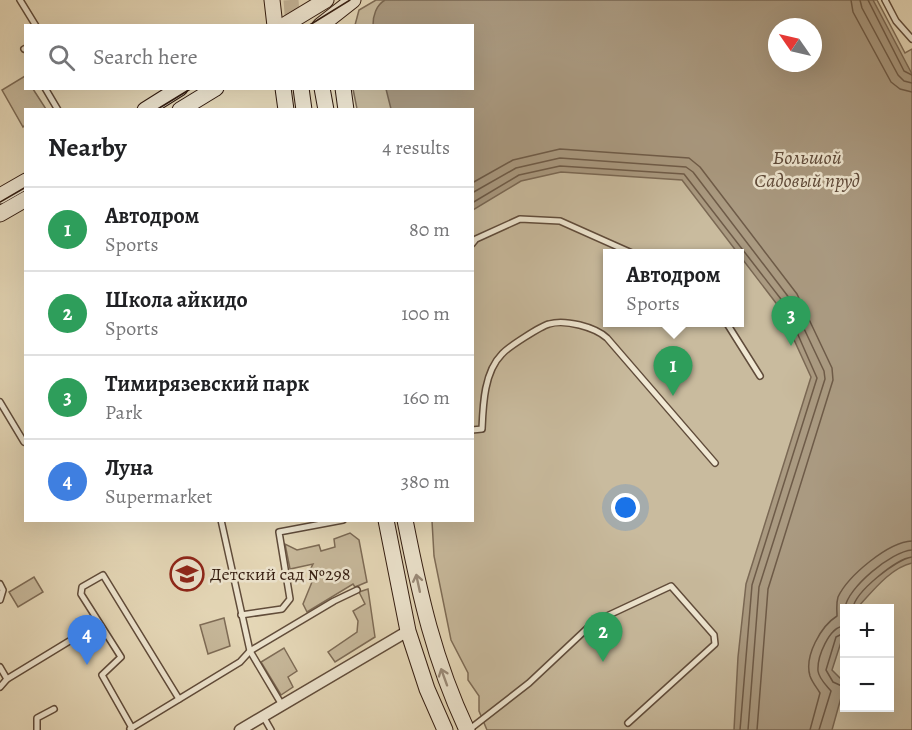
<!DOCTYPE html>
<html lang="en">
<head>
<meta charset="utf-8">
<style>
	:root { --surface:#fff; --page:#f2f2f2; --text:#202124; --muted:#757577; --line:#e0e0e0; --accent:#8f2418 }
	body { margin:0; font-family:Alegreya,serif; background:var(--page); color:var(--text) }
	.controls { position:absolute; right:18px; bottom:18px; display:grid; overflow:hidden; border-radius:0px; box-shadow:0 6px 24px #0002 }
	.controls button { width:54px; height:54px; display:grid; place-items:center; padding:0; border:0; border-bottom:2px solid var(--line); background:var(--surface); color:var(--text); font:30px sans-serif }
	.compass { position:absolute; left:768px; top:18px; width:54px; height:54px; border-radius:50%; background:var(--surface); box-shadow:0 6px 24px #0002; rotate:304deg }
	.you { position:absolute; left:626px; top:508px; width:21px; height:21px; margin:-15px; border:4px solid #fff; border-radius:50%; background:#1a73e8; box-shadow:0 0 0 9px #1a73e833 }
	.badge { display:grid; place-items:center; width:39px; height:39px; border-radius:50%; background:var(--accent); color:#fff; font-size:20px; font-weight:700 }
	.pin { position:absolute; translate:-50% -50px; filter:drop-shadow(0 2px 3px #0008) }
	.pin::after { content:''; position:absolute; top:32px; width:21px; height:18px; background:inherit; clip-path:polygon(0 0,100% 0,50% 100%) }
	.popup { position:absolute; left:603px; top:249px; width:141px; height:78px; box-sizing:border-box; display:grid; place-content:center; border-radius:0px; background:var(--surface); filter:drop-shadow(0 2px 4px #0005); font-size:20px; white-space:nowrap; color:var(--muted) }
	.popup b { font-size:22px; color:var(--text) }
	.popup::after { content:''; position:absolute; left:50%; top:100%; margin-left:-12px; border:12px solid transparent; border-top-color:var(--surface) }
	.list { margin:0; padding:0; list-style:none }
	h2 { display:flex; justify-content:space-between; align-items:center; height:78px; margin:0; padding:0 24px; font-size:26px }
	h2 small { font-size:20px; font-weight:400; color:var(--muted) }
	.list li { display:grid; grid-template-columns:39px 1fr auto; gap:18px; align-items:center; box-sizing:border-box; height:84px; padding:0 24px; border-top:2px solid var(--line) }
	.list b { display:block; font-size:22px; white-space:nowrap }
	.list p { margin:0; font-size:20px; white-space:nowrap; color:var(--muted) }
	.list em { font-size:20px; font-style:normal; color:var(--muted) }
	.icon { flex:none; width:33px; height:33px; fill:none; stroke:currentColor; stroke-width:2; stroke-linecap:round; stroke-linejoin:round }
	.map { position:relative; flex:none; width:912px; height:730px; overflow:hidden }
	.search { position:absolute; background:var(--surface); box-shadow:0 6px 24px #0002; left:24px; top:24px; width:450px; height:66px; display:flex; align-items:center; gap:15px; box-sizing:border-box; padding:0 21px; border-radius:0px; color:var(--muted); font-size:22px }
	.panel { position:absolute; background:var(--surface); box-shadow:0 6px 24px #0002; left:24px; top:108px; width:450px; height:414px; border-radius:0px }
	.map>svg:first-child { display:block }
	.green { fill:#c9bb9e; stroke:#7e6c57; stroke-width:1.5; fill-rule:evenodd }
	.water { fill:#aa9a81; stroke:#7a6854; stroke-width:1.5; fill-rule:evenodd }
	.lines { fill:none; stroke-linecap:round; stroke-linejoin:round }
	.shore { stroke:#6e5b48; stroke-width:1.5 }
	.secondary-tunnel { stroke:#c4b599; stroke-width:15; stroke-dasharray:15 8; stroke-linecap:butt }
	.lane-casing { stroke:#604c3b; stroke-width:8 }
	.street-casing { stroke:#604c3b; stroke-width:13 }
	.secondary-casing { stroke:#331c10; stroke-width:17 }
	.lane { stroke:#f0e8d3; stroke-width:5 }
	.street { stroke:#f0e8d3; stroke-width:10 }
	.secondary { stroke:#f0e8d3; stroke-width:15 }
	.tram { stroke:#331c10; stroke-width:1.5 }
	.oneway { stroke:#9b8c7b }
	.labels { text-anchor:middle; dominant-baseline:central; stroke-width:5; stroke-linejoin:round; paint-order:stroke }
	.poi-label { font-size:18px; fill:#331c10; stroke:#f0e8d3; text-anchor:start }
	.water-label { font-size:20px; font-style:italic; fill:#5d4838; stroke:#f0e8d3 }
</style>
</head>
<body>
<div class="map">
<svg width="912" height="730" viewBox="0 0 912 730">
	<rect width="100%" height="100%" fill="#e8dbbb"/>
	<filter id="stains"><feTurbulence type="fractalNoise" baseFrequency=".00333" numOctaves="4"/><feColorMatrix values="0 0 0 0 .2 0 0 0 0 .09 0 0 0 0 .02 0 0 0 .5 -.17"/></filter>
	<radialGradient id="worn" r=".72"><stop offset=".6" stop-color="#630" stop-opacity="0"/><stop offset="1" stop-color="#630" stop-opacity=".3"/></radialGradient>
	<!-- green -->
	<g class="green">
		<path d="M376,0H877L905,53L912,49V730H487L479,711V696L468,680V673L451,640L434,556L432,521L472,520V110L357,109L353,89L472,88V26L355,25L359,10ZM777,27H813V63H777ZM607,254H739V322H607ZM844,608H890V708H844Z"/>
		<path d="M25,76L26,88L33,89L46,109L26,110L25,125L23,127L2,90Z"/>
		<path d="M350,533L359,540L367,582L355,587L353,584L307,612L303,604L312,582L310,570L313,564L290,569L285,544L297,550L319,545L321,551L335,547L334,539Z"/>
		<path d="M34,577L43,592L18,607L9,592Z"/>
		<path d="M368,589L375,637L335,662L328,652L357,632L358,621L353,611L365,604L359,592Z"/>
		<path d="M224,618L230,646L208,654L200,625Z"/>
		<path d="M284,648L297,671L288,677L293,687L281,695L261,662Z"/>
	</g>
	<!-- water -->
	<path class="water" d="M385,0H873L912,74V563C890,568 872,592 857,608H844V633L832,670L844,682V687L832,730H734L738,657L746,584L811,377L779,307L682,180L561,172L521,181L473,210L472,110L391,109L386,89L472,88V26L373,25C373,16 376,5 385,0ZM777,27H813V63H777Z"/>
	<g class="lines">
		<!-- shore -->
		<g class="shore">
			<path d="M851,0L853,12L891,82L900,89L912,92"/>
			<path d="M860,0L862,8L898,75L904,81L912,83"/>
			<path d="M868,0L904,71L912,75"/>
			<path d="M472,183L513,160L560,149L689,158L700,167L797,294L832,368L833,380L768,589L757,730"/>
			<path d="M472,193L516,168L560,158L686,167L693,172L790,299L824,371L825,379L759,587L748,730"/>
			<path d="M472,203L519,175L560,166L684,174L784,303L817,378L752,585L740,730"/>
			<path d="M845,608C847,588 892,551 912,550"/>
			<path d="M853,608C855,592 896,559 912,557"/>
			<path d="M844,633L836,637L826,670L833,682L844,687"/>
			<path d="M810,730L820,693C817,688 812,682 810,676C804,656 821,626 837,616C837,610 836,604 838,597C848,576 888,542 912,541"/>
			<path d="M819,730L831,691C827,686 819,679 818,671C817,657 829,627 844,626"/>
		</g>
		<!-- secondary-tunnel -->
		<path class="secondary-tunnel" d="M291,0L293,26"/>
		<defs>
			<g id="lane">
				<path d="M20,0L36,26"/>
				<path d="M885,0L896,21L912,39"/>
				<path d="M24,49L26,48"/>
				<path d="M45,88L58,110"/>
				<path d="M472,244L476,239L520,219L560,221L634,254"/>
				<path d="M726,322L760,376"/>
				<path d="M0,402L24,442"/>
				<path d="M472,430L482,429C483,405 484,372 502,354C508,347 541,326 549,324C565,319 595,327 607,338L715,463"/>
				<path d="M221,520L250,651L282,705"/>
				<path d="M0,584L3,590L0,600"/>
				<path d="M241,615L282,609L290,599L279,532L343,520"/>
				<path d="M0,667L7,679"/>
				<path d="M0,687L7,679L99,623"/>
				<path d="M263,716L271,730"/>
				<path d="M132,728L102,675L121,657L81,594L82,587L103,575L179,699"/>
				<path d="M130,729L240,662L250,651L334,601L357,590"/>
				<path d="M470,729L529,683L594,622L671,586L714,635L715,644L628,723"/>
				<path d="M37,730V718L54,709"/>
			</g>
			<path id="street" d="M240,730L408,631"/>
			<g id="secondary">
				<path d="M272,0L275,26"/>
				<path d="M283,26L326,0"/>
				<path d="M320,26L353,0"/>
				<path d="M283,88L286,110"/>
				<path d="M301,88L304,110"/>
				<path d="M322,88L326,110"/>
				<path d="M343,88L346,110"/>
				<path d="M145,110L180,88"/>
				<path d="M180,110L216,88"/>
				<path d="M0,196L26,181"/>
				<path d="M0,214L26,199"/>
				<path d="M386,520L408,631L427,689L445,730"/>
				<path d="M405,520C420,596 434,660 467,730"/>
			</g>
		</defs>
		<!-- lane casing -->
		<use href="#lane" class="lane-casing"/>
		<!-- street casing -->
		<use href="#street" class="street-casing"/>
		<!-- secondary casing -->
		<use href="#secondary" class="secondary-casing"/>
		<!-- lane -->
		<use href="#lane" class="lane"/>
		<!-- street -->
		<use href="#street" class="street"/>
		<!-- secondary -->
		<use href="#secondary" class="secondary"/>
		<!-- tram -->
		<g class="tram">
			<path d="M308,26L350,0"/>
			<path d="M156,110L192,88"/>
			<path d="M0,202L26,187"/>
		</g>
	</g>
	<!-- one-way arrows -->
	<defs><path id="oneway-shaft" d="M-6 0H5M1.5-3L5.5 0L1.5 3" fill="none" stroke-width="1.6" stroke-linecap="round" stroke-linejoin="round" transform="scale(1.5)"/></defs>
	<g class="oneway">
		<use href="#oneway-shaft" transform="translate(418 583) rotate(-102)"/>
		<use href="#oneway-shaft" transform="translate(444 677) rotate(-110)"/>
	</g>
	<!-- icons -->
	<defs>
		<symbol id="school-ring" viewBox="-11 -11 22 22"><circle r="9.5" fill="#f0e8d3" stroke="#8f2418" stroke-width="1.5"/><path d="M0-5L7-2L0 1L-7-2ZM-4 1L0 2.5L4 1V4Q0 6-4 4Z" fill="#8f2418"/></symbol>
	</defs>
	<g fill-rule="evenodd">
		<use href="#school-ring" x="168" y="555" width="38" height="38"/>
	</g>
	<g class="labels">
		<!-- poi labels -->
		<g class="poi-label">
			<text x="210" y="574">Детский сад №298</text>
		</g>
		<!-- water labels -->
		<g class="water-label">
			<text x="807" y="157">Большой<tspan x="807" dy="23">Садовый пруд</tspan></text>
		</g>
	</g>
	<rect width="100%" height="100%" filter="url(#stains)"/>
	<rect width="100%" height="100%" fill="url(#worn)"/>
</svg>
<div class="controls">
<button>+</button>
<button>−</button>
</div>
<svg class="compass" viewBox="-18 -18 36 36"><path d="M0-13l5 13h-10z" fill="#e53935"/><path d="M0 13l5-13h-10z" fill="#757577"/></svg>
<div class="you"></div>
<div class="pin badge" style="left:673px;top:396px;background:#2e9e5b">1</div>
<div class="popup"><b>Автодром</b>Sports</div>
<div class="pin badge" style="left:603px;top:662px;background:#2e9e5b">2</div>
<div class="pin badge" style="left:791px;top:346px;background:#2e9e5b">3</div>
<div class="pin badge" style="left:87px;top:665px;background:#3f7fe0">4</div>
<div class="search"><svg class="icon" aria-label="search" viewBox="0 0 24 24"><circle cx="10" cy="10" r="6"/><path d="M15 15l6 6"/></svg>Search here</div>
<section class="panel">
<h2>Nearby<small>4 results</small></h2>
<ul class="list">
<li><span class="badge" style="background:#2e9e5b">1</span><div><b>Автодром</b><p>Sports</p></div><em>80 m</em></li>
<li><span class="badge" style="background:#2e9e5b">2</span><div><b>Школа айкидо</b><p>Sports</p></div><em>100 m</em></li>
<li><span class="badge" style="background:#2e9e5b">3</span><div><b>Тимирязевский парк</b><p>Park</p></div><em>160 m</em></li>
<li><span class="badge" style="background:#3f7fe0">4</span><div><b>Луна</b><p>Supermarket</p></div><em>380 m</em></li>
</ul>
</section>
</div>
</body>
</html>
